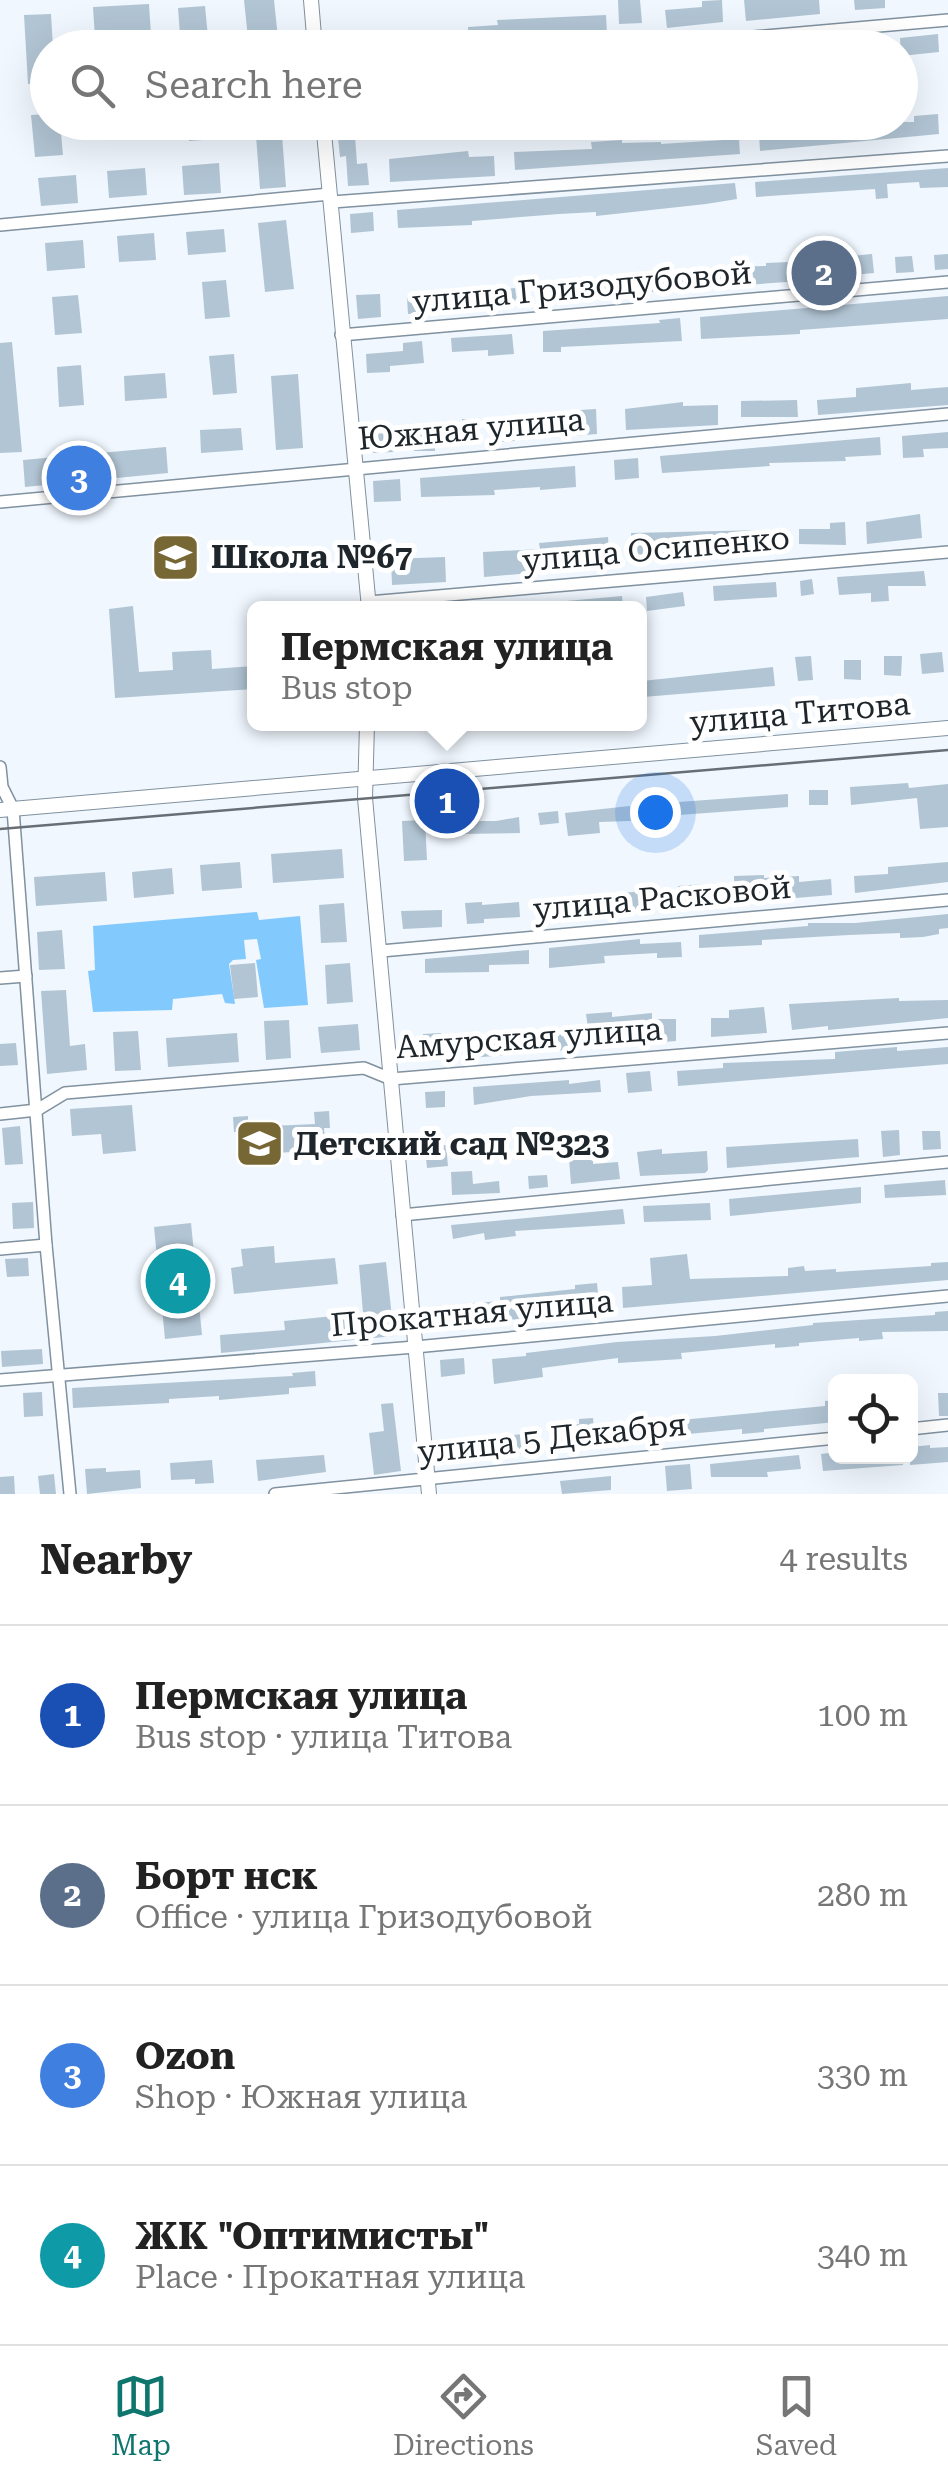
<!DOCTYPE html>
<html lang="en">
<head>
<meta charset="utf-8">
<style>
	:root { --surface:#fff; --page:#f6f6f6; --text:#222; --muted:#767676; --line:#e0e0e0; --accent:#0f766e }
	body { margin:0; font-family:"Roboto Serif",serif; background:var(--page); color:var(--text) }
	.controls { position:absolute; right:30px; bottom:30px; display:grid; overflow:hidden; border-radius:15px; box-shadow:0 10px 40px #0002 }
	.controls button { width:90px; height:90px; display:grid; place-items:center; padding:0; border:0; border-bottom:2px solid var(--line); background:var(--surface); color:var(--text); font:50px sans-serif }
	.you { position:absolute; left:655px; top:812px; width:35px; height:35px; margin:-25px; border:8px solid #fff; border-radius:50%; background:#1a73e8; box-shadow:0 0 0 15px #1a73e833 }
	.badge { display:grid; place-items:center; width:65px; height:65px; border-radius:50%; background:var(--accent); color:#fff; font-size:32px; font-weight:700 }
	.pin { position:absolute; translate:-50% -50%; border:5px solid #fff; box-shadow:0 2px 10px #0006 }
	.popup { position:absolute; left:247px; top:601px; width:400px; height:130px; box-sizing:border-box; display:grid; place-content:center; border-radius:15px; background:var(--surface); filter:drop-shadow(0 2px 8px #0005); font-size:32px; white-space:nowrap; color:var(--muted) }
	.popup b { font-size:38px; color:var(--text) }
	.popup::after { content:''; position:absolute; left:50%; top:100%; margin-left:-20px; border:20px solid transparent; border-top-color:var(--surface) }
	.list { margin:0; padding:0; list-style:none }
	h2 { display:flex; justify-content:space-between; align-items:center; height:130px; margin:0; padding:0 40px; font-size:42px }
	h2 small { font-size:32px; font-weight:400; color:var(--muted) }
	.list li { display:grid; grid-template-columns:65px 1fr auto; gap:30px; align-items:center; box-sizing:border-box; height:180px; padding:0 40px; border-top:2px solid var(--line) }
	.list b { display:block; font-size:38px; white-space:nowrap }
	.list p { margin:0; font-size:32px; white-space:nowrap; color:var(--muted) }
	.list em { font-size:32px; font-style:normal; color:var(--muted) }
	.icon { flex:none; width:55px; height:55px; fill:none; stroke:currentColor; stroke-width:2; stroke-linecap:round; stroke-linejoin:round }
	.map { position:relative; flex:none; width:948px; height:1494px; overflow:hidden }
	.search { position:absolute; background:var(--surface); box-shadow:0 10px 40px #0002; left:30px; right:30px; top:30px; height:110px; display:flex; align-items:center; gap:25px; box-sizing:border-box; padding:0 35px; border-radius:55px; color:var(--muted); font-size:38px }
	.sheet { height:850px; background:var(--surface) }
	nav { display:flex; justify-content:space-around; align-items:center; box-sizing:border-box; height:140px; border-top:2px solid var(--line); background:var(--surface); font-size:28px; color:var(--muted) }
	nav a { display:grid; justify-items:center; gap:5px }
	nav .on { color:var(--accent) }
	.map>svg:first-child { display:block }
	.forest { fill:#82cafe }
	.building { fill:#b2c5d4 }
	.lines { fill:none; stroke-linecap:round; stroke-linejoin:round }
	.minor-casing { stroke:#80919f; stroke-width:14 }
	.tertiary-casing { stroke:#80919f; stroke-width:16 }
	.minor { stroke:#fff; stroke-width:11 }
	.tertiary { stroke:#fff; stroke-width:14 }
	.tram { stroke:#676f75; stroke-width:2.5 }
	.labels { text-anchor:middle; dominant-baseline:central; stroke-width:10; stroke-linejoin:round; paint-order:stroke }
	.street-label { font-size:32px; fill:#1e262b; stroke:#fff }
	.poi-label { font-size:32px; font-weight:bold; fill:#1e262b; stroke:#fff; text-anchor:start }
</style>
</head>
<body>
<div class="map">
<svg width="948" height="1494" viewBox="0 0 948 1494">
	<rect width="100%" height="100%" fill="#f0f7fe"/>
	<!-- forest -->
	<path class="forest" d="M257,912L259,920L300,916L308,1005L264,1008L256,960L261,959L257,939L244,940L246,959L233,960L229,964L235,1004L225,1003L222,994L173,999L172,1010L93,1012L88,971L95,970L93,926Z"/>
	<!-- building -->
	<g class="building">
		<path d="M244,0H274L279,48H249Z"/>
		<path d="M618,0H640L642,23L619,24Z"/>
		<path d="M722,0L723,22L667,28L665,10L702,7V1Z"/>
		<path d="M744,0H819L820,14L746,21Z"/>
		<path d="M854,0H885V8L855,10Z"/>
		<path d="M149,4L151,35L95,38L93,7Z"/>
		<path d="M205,6L209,48H181L178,8Z"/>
		<path d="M51,14L53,48H48V83L28,84L24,15Z"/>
		<path d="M606,15L607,34L469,46L468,27L498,25L497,20Z"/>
		<path d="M412,30V34L442,31L444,48H386L385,33Z"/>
		<path d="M938,34L939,52L901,56L900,38Z"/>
		<path d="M48,114V122H60L63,155L35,157L31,115Z"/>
		<path d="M938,114L939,134L760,151L759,134L835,130L834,126L871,122H914V116Z"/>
		<path d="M188,122H216L218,139L189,141Z"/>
		<path d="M255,122H281L286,187L260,189Z"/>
		<path d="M355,136L357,164L367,163L369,185L348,186L346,156L340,157L338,138Z"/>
		<path d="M739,139L740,154L515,170L514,152L592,149L591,142L622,140V143L661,142V144Z"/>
		<path d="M468,151L469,157L494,156L495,176L390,182L389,159Z"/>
		<path d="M219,163L221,193L184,195L182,166Z"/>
		<path d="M145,168L147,195L109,198L107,171Z"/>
		<path d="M948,168V187L920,188L919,182L887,184L888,198L876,199L875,189L756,197L755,182Z"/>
		<path d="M76,175L78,203L41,206L38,178Z"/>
		<path d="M735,183L737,199L706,204L596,216V212L559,214L472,221V225L398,228L397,210Z"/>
		<path d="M373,212L374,231L351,233L350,214Z"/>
		<path d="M286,220L294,289L265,292L258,223Z"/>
		<path d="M224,229L226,252L188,255L186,232Z"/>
		<path d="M154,233L156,260L119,262L117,236Z"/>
		<path d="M83,240L85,268L47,271L45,243Z"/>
		<path d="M872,254L874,273L853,275L851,256Z"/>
		<path d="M948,254V269L935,270L934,255Z"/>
		<path d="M912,256L914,272L896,273L895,257Z"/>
		<path d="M789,262L790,267L827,264L828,279L582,297V279L730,270V267L766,266V263Z"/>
		<path d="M226,280L230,317L205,319L202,282Z"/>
		<path d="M554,285L556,300L538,302L536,286Z"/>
		<path d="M515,288L517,302L454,310L452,294Z"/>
		<path d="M380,294L381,317L358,319L356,295Z"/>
		<path d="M78,295L82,333L55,335L52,297Z"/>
		<path d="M431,295L432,312L408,314L407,297Z"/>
		<path d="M948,296V319L800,330V334L701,339L700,317Z"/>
		<path d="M680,318L682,341L561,347V352H543V331L660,323L659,320Z"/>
		<path d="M512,334L514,354L488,356V350L452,352L451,338Z"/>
		<path d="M422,341L424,363L390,366V372L367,373L366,354L403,351V343Z"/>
		<path d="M12,342L22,452L0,453V343Z"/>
		<path d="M234,354L237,393L213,395L209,356Z"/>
		<path d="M81,365L84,405L59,407L57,367Z"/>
		<path d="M165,373L167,398L125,401L124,376Z"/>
		<path d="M298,374L303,448L276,450L271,376Z"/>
		<path d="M911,383V390L948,387V405L818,415L817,400L856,397V388Z"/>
		<path d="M797,400L798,417H741V401Z"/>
		<path d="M683,402V406L718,405V425L626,430L625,409Z"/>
		<path d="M596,409L597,434L502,442L500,422L580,417V410Z"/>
		<path d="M462,419H479L480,443L463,444Z"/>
		<path d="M434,427L435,451H414V428Z"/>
		<path d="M241,428L243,450L201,453L200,430Z"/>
		<path d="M948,432V448L923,449L924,457L903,458L902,436Z"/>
		<path d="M392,433L394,452L372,453L371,434Z"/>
		<path d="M880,437L881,455L845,457L846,461L769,463L770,466L662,473L660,456Z"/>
		<path d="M166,447L168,473L25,487L23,460Z"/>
		<path d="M638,458L639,478L615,480L614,460Z"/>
		<path d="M575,466L576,487L540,490V487L494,490L495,495L421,497L420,478Z"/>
		<path d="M400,479L401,501L374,502L373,481Z"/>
		<path d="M920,514L922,538L867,544L866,522Z"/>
		<path d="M845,522L846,545L799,544V529H830V523Z"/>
		<path d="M769,530L771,553L714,556L713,551L661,554L662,560L634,562L631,533Z"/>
		<path d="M608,537L610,566L484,577L483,552L540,549L539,543Z"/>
		<path d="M445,557L446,582L392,585L391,559Z"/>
		<path d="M924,571L926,586H888L889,601L871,602V593L839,595L837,577Z"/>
		<path d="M812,579L814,594L801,596L800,581Z"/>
		<path d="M776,582L777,597L714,601L713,586Z"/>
		<path d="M683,592L685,606L647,611L646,597Z"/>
		<path d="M622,596L623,608H567L566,601Z"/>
		<path d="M133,606L139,672L173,670L172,652L211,650L212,669L254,666V689L115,698L109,609Z"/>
		<path d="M942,652L944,672L922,674L920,654Z"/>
		<path d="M811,656L813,680L798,681L795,657Z"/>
		<path d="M884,656H902L901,676L884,675Z"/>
		<path d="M844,660H861V680L844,679Z"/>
		<path d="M773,667L775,686L643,697L642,681Z"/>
		<path d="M908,783L909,788L948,784V827L920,829L917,798L851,805L850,787Z"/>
		<rect x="809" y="790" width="19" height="15"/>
		<path d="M788,794V807L652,817L651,804Z"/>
		<path d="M630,806L631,821L599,822L600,833L568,836L565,813Z"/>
		<path d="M558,811L559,823L540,825L538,813Z"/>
		<path d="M519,817L520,833L460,834V821H496Z"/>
		<path d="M425,820L427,860L404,861L402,821Z"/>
		<path d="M342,849L344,878L273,883L271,854Z"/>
		<path d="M240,862L242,888L202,891L200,865Z"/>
		<path d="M948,862V882L855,893L854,876L888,874V867Z"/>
		<path d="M172,868L174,894L134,898L132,872Z"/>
		<path d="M105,872L107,901L36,906L34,877Z"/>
		<path d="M764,875V878L799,876V882L831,879L832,895L735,903L734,876Z"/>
		<path d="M705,884L706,907L680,909L678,886Z"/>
		<path d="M641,891L643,909L580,914V898Z"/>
		<path d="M559,901L560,919L544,920L542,902Z"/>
		<path d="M482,902V905L519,902L520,917L484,919V923L467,924L465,903Z"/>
		<path d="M344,903L347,942L321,943L319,905Z"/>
		<path d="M442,910V927L403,929L401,911Z"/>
		<path d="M948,914V928L939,929V934L923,937L900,938V933L849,935L762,940V945L699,948V935L808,926V923H855Z"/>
		<path d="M62,930L65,969L39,970L37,932Z"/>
		<path d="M640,939V944L681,942L682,957L657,958V953L604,956L605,963L549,968V948Z"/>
		<path d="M529,950V964L489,965V972L425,973V959Z"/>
		<path d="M255,963L258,997L234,999L230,965Z"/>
		<path d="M350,963L353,1002L327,1004L325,965Z"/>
		<path d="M66,990L70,1046L85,1044L87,1070L47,1074L41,991Z"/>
		<path d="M899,998V1001L948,1000V1018L828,1030V1026L792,1030L789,1004Z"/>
		<path d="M764,1007L767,1033L711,1037V1018H729V1010Z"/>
		<path d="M612,1012V1017L652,1013V1019H676V1041L469,1058L467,1042L492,1040V1036L588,1028L586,1014Z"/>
		<path d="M289,1020L291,1058L266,1060L264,1021Z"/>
		<path d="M358,1024L360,1050L321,1053L318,1027Z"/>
		<path d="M138,1031L141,1070L115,1071L113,1032Z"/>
		<path d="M237,1033L239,1062L168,1067L166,1038Z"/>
		<path d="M441,1033L442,1060L424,1061L423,1034Z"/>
		<path d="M16,1043L18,1065L0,1066V1044Z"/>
		<path d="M897,1047V1051L948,1047V1064L678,1086L677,1071L723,1068V1063L835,1059V1052Z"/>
		<path d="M650,1071L652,1091L628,1093L626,1073Z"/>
		<path d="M569,1080V1084L600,1080L601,1092L531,1096L474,1105L473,1087Z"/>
		<path d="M445,1091V1107L426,1108L425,1092Z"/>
		<path d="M132,1105L136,1151L103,1154L101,1134L72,1136L70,1109Z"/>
		<path d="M329,1111L330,1128H324L326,1150L241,1155L240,1132H234L233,1117L248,1116V1127L315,1124L314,1112Z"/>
		<path d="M20,1126L23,1164L5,1165L2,1128Z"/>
		<path d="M899,1130L900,1155L883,1157L881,1131Z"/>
		<path d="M922,1131H940L941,1149L923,1150Z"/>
		<path d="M858,1139L859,1157L727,1168L726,1147Z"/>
		<path d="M446,1145L448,1166L427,1168L425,1147Z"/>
		<path d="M662,1149V1154L707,1151L708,1170L705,1173L640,1176L637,1152Z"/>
		<path d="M593,1157V1164L618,1162L620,1179L571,1184L569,1159Z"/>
		<path d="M472,1171L473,1184L499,1181L500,1193L452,1195L451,1172Z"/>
		<path d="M547,1175L548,1187L529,1189L528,1176Z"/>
		<path d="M945,1180L946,1195L885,1198L884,1185Z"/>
		<path d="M861,1187V1203L730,1216L729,1199Z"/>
		<path d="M33,1202L34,1228L13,1229L12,1203Z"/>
		<path d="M710,1203L711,1220L644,1222L643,1206Z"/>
		<path d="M623,1209L625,1224L515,1231L516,1236L485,1240L484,1233L453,1239L451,1225Z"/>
		<path d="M191,1223L202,1335L165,1339L154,1227Z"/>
		<path d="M274,1246L275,1263L335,1258L338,1284L234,1294L231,1268L243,1266L241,1249Z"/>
		<path d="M687,1254L690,1279L788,1276V1268L804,1266L805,1271L836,1269V1272L931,1266V1263L948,1262V1280L623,1308L622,1287L652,1285L650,1258Z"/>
		<path d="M28,1258L29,1276L7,1277L5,1259Z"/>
		<path d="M386,1262L394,1336L221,1353L220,1335L285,1330L284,1321L363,1313L359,1265Z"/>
		<path d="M597,1283L599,1304L563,1307L564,1311L520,1316V1319L436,1326L435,1306L500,1301V1297L575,1289V1285Z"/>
		<path d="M948,1311V1331L882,1332L883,1339L859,1341V1338L799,1343V1346L775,1348V1344L681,1353L682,1359L618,1363V1358L542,1368L543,1377L494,1384L492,1359L526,1356V1353L617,1342L715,1336L813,1325V1323L935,1315V1312Z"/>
		<path d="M42,1349L43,1364L2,1367L1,1351Z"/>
		<path d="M464,1358L465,1374L441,1377L440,1360Z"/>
		<path d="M315,1371L316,1386L289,1388V1394L219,1400V1396L169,1399V1403L73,1408L72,1388L293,1376L292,1373Z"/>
		<path d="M42,1392L43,1416L24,1417L23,1393Z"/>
		<path d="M938,1393H948V1416H939Z"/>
		<path d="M836,1400V1422L764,1429V1432L742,1434V1429L688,1434V1437L628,1440V1422L650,1423L825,1406V1401Z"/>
		<path d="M393,1403L401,1471L374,1475L369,1433L384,1431L381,1404Z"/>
		<path d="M593,1418L595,1443L553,1448L552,1426L579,1424V1419Z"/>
		<path d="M530,1433L532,1453L459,1459L457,1442Z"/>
		<path d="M930,1445V1448L948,1447V1462L910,1465V1447Z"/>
		<path d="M836,1452V1456H902L903,1465L823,1471L821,1454Z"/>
		<path d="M324,1455L326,1472L258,1481L256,1460Z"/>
		<path d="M799,1455L801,1469L767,1472L768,1477H711L710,1464Z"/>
		<path d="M212,1460L214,1483L195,1484V1479L171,1480L170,1463Z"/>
		<path d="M690,1464L692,1489L667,1491L665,1466Z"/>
		<path d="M106,1468V1472L140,1470L141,1488L87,1494L85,1469Z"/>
		<path d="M54,1474L56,1494H40L38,1476Z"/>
		<path d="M14,1476L15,1494H0V1477Z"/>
		<path d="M611,1476V1490L562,1494L560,1481Z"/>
	</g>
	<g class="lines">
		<defs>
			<g id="minor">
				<path d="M629,48L948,20"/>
				<path d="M332,202L948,156"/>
				<path d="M0,225L330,194"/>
				<path d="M341,335L948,282"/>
				<path d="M0,502L948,414"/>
				<path d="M369,602L948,552"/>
				<path d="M0,767L2,787L13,809L46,1245L70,1494"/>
				<path d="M381,951L948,900"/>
				<path d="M0,978L26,976"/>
				<path d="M0,1114L37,1110L65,1093L364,1068L391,1079L948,1033"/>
				<path d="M402,1215L948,1162"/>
				<path d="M0,1249L46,1245"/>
				<path d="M0,1380L415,1347L948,1296"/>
				<path d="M910,1429L948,1425"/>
				<path d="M275,1494L836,1438"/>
			</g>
			<g id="tertiary">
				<path d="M311,0L315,48"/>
				<path d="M323,122L369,608"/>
				<path d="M367,724L365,798L429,1494"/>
				<path d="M0,810L948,728"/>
			</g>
		</defs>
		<!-- minor casing -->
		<use href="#minor" class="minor-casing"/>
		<!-- tertiary casing -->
		<use href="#tertiary" class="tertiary-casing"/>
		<!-- minor -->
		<use href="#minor" class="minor"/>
		<!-- tertiary -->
		<use href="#tertiary" class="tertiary"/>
		<!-- tram -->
		<path class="tram" d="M0,829L948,750"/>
	</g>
	<!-- icons -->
	<defs>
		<symbol id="school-square" viewBox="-11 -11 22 22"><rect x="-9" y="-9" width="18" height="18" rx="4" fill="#776735" stroke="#fff"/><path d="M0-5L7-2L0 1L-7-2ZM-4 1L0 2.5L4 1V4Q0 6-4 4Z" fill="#fff"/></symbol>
	</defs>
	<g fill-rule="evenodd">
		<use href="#school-square" x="148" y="530" width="55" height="55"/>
		<use href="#school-square" x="232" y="1116" width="55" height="55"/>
	</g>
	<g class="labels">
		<!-- street labels -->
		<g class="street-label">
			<text transform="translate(582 287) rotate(-5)">улица Гризодубовой</text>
			<text transform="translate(471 429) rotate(-5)">Южная улица</text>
			<text transform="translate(656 549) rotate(-5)">улица Осипенко</text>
			<text transform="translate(800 713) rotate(-5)">улица Титова</text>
			<text transform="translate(662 898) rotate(-5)">улица Расковой</text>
			<text transform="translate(529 1038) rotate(-4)">Амурская улица</text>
			<text transform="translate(472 1313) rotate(-5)">Прокатная улица</text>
			<text transform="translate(552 1438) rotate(-6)">улица 5 Декабря</text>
		</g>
		<!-- poi labels -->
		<g class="poi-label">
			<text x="211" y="557">Школа №67</text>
			<text x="294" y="1144">Детский сад №323</text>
		</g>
	</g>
</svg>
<div class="controls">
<button><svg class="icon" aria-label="locate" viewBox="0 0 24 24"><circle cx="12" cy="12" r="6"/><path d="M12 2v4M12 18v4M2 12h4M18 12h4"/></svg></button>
</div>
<div class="you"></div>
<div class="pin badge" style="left:447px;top:801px;background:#1a4fb4">1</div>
<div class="popup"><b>Пермская улица</b>Bus stop</div>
<div class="pin badge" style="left:824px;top:273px;background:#5c6f8a">2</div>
<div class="pin badge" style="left:79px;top:478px;background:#3f7fe0">3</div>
<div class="pin badge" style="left:178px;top:1281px;background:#0f9aa8">4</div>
<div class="search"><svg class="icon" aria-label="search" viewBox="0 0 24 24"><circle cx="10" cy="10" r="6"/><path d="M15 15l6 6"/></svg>Search here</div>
</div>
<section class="sheet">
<h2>Nearby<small>4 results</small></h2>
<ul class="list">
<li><span class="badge" style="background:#1a4fb4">1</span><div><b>Пермская улица</b><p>Bus stop · улица Титова</p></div><em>100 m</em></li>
<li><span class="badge" style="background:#5c6f8a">2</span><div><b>Борт нск</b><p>Office · улица Гризодубовой</p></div><em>280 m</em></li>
<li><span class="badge" style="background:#3f7fe0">3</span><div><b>Ozon</b><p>Shop · Южная улица</p></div><em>330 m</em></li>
<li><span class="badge" style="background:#0f9aa8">4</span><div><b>ЖК &quot;Оптимисты&quot;</b><p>Place · Прокатная улица</p></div><em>340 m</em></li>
</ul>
</section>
<nav>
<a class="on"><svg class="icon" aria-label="map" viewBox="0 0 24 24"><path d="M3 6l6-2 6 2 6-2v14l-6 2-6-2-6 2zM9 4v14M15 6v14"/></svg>Map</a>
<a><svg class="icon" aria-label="directions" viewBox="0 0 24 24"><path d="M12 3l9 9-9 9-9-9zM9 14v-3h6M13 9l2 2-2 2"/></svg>Directions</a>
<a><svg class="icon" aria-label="saved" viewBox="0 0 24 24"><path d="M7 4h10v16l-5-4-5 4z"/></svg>Saved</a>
</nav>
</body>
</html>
